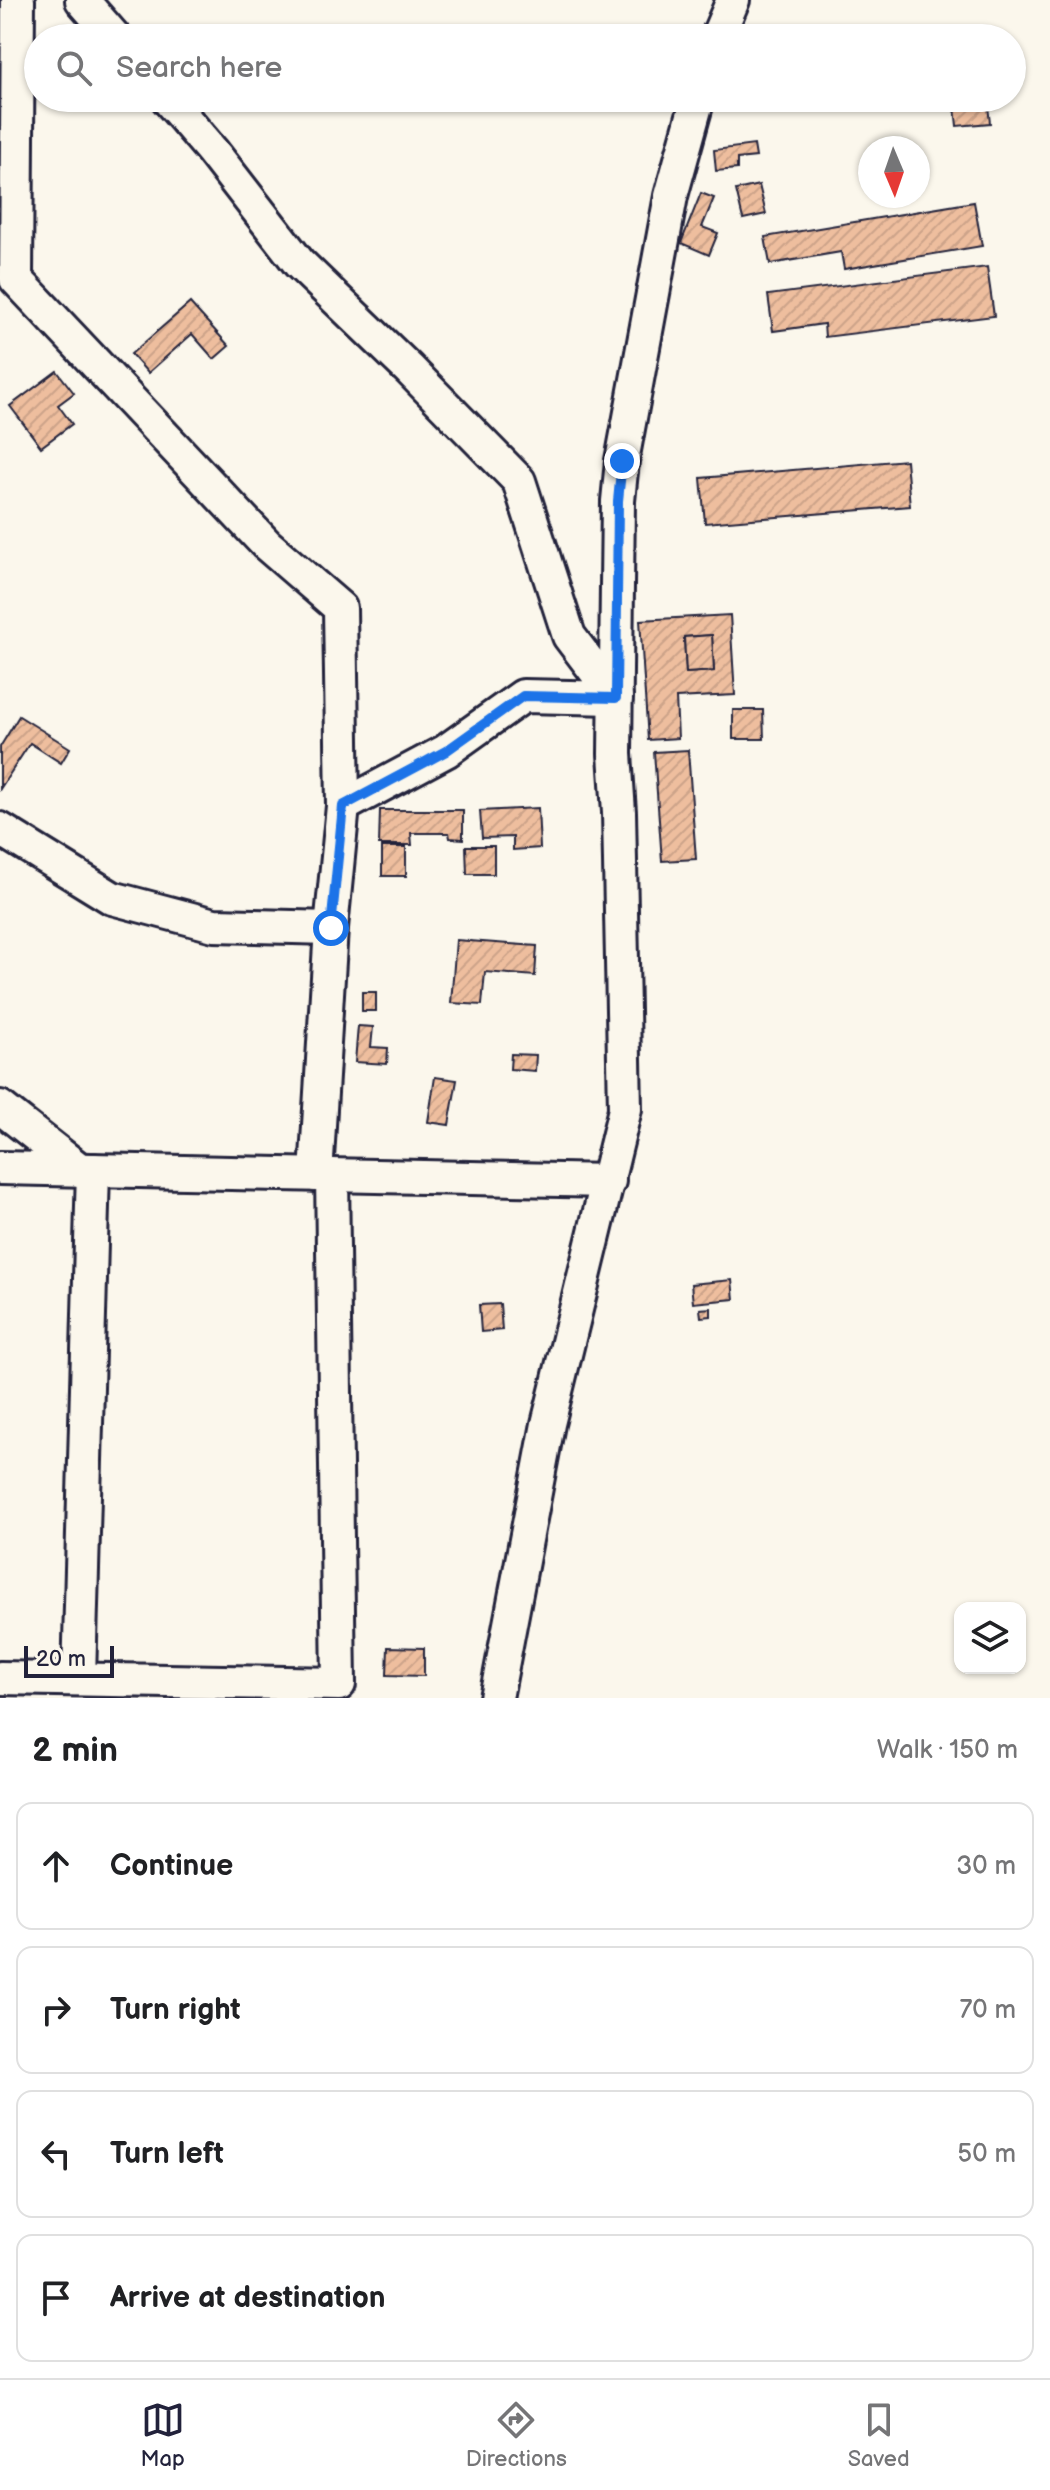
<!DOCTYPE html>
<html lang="en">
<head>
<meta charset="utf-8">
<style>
	:root { --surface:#fff; --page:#f6f6f6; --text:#202124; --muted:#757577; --line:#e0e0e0; --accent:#22223b }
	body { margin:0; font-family:"Balsamiq Sans",sans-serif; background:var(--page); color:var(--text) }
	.controls { position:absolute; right:24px; bottom:24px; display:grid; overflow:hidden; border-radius:16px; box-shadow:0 2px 6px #0004 }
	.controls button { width:72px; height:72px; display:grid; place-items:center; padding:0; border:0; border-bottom:2px solid var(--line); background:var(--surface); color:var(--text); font:40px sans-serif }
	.compass { position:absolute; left:858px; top:136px; width:72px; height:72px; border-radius:50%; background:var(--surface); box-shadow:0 2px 6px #0004; rotate:178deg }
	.scale { position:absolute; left:24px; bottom:20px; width:90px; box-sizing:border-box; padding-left:8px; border:4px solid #22223b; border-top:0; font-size:22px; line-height:28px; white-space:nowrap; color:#22223b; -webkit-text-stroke:6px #fbf7ec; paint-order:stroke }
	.stop { position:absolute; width:24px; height:24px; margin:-18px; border:6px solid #1a73e8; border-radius:50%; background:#fff }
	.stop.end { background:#1a73e8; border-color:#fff; box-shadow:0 2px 8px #0008 }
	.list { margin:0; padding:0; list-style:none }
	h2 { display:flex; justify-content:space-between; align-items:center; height:104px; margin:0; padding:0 32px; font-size:34px }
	h2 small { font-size:26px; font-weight:400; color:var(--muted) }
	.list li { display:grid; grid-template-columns:52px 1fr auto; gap:24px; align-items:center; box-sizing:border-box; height:128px; margin:0 16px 16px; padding:0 16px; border:2px solid var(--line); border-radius:16px }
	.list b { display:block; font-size:30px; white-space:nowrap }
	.list em { font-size:26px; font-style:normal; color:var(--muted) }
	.icon { flex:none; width:44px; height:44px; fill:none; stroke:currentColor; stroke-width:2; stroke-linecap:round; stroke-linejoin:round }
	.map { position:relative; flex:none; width:1050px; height:1698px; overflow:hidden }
	.search { position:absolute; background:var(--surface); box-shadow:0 2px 6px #0004; left:24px; right:24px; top:24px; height:88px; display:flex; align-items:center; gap:20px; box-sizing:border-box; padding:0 28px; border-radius:44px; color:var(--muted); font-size:30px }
	.sheet { height:680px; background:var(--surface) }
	nav { display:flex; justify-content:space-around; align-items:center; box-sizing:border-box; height:112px; border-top:2px solid var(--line); background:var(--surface); font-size:22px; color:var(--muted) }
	nav a { display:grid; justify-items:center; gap:4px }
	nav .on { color:var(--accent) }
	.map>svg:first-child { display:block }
	.building { fill:url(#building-hatch); stroke:#22223b; stroke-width:2; fill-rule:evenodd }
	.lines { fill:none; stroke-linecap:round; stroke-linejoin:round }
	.minor-casing { stroke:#22223b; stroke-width:38 }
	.minor { stroke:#fbf7ec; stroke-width:32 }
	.route { stroke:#1a73e8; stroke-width:10 }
</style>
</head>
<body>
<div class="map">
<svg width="1050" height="1698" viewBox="0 0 1050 1698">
	<defs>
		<pattern id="building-hatch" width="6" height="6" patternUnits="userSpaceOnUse" patternTransform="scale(2)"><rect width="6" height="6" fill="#eebe9e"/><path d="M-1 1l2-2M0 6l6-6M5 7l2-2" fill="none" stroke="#cca389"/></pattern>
	</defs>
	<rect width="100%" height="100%" fill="#fbf7ec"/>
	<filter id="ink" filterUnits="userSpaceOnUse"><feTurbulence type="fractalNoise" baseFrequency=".0125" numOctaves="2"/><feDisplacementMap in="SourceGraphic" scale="16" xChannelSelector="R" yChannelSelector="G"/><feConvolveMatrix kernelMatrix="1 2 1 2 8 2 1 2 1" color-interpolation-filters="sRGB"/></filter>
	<g filter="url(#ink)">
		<!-- building -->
		<g class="building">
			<path d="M954,98H987L990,123L957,126Z"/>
			<path d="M754,145L756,157L737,159V169L716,171L714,150Z"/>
			<path d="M759,185L766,214L743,219L736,190Z"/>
			<path d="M701,193L714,198L702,227L718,233L709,255L681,243Z"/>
			<path d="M974,202L982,246L844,269L841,252L770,264L765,237Z"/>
			<path d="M987,267L994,316L825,337L824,324L773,331L768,295Z"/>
			<path d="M190,303L229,346L214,359L192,334L148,373L131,354Z"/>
			<path d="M57,371L74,393L58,405L72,424L41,447L10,406Z"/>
			<path d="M906,460L910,506L705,523L701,478Z"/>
			<path d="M730,615L735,695L676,698L678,738L648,740L640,620ZM712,635L714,671L686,673L684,637Z"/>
			<path d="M712,635L714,671L686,673L684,637Z"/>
			<path d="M733,710H763L764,739H733Z"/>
			<path d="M19,716L70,748L61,763L30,743L0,789V747Z"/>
			<path d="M688,750L696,859L662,861L654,752Z"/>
			<path d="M538,808L540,848L513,850V837L482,838L480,811Z"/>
			<path d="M380,810H463V839L450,838L449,833H411L412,845H379Z"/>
			<path d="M466,846H494V874H467Z"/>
			<rect x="382" y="847" width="24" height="29"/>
			<path d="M456,940L537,946L535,976L485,972L482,1005L451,1003Z"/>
			<rect x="362" y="992" width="14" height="19"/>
			<path d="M358,1026L373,1027L371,1047L388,1048L387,1064L355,1062Z"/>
			<path d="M511,1054L536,1055L535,1071L510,1069Z"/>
			<path d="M435,1077L457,1080L449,1125L428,1122Z"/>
			<path d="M732,1280L734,1299L693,1303L691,1284Z"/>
			<path d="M500,1304L502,1330L481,1332L479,1305Z"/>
			<path d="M711,1308V1316L701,1317L700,1309Z"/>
			<path d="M388,1647L424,1648V1676L387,1675Z"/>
		</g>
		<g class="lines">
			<defs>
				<g id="minor">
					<path d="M18,0L16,279L266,544L340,608L343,806"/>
					<path d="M82,0L115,38"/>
					<path d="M717,38L733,0"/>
					<path d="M0,829L112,898L214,925L331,928L343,806L446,751L523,696L616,698L569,636L519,481L409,369L299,263L212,151L167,98"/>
					<path d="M0,1107L80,1170"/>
					<path d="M0,1168L609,1181"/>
					<path d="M316,1175L331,928"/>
					<path d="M0,1678L339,1684L332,1175"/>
					<path d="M79,1678L93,1170"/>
					<path d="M496,1698L548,1424L625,1109L619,812L615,754L618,501L622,461L671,196L698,98"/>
				</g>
			</defs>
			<!-- minor casing -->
			<use href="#minor" class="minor-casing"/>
			<!-- minor -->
			<use href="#minor" class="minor"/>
		</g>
	</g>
	<g class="lines" filter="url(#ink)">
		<!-- route -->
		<path class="route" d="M331,928L343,806L446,751L523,696L616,698L618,501L622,461"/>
	</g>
</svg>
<div class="controls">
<button><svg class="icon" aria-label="layers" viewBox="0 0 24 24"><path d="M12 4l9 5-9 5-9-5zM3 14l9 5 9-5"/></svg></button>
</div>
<svg class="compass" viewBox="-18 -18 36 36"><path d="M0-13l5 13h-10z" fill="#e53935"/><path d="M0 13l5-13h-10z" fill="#757577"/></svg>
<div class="scale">20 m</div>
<div class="stop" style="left:331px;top:928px"></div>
<div class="stop end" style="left:622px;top:461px"></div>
<div class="search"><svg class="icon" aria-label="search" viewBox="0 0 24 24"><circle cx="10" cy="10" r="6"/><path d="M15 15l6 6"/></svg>Search here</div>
</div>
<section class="sheet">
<h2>2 min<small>Walk · 150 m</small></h2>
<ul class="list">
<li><svg class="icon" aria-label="ahead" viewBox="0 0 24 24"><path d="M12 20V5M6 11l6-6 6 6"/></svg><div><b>Continue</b></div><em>30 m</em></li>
<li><svg class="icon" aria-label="right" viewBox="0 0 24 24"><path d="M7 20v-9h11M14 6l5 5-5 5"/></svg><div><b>Turn right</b></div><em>70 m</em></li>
<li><svg class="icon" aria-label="left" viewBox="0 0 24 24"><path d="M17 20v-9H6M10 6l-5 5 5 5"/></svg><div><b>Turn left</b></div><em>50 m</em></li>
<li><svg class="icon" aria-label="arrive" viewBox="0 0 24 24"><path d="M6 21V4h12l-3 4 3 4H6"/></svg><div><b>Arrive at destination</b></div></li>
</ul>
</section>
<nav>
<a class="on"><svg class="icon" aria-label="map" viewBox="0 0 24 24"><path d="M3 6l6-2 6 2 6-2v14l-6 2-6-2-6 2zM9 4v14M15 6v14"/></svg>Map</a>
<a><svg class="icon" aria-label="directions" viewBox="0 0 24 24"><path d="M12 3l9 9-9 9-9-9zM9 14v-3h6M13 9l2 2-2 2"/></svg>Directions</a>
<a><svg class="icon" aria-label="saved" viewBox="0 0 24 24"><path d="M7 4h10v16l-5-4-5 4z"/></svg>Saved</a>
</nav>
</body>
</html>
